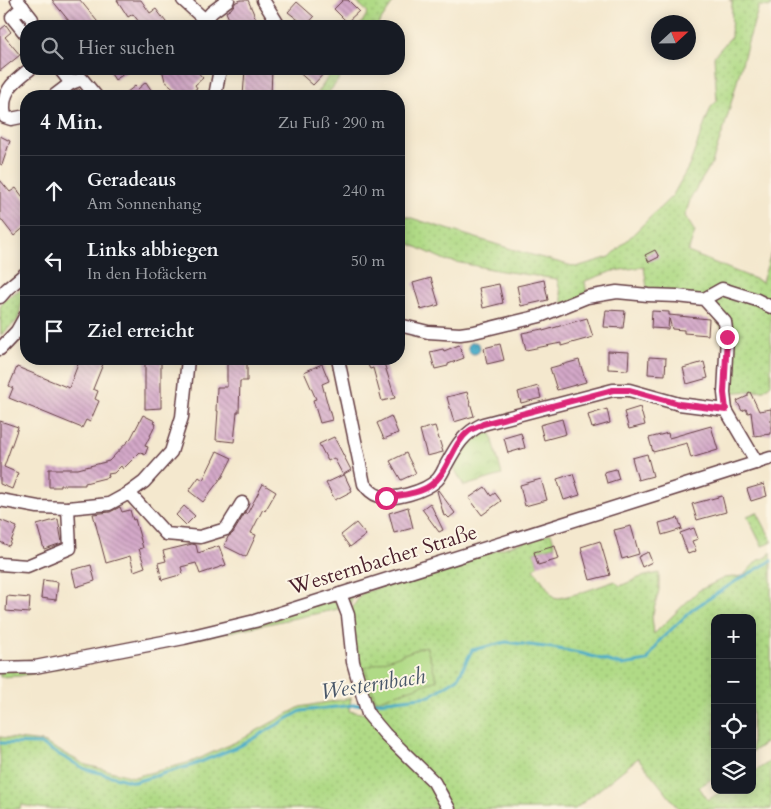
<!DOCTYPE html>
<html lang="de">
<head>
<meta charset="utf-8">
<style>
	:root { --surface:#171b24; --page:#242831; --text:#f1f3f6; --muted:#9ea1a6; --line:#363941 }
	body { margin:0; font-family:Cardo,serif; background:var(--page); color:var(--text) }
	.controls { position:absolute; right:15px; bottom:15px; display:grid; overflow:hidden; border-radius:10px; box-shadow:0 2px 12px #0003 }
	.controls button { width:45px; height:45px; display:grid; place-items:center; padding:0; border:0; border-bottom:1px solid var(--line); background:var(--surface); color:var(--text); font:25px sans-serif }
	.compass { position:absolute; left:651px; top:15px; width:45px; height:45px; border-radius:50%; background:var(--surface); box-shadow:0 2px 12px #0003; rotate:68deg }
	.stop { position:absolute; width:15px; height:15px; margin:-11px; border:4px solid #db2777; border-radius:50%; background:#fff }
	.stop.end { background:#db2777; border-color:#fff; box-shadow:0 1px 5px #0008 }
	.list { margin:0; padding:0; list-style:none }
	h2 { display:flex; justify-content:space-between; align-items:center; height:65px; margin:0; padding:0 20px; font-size:21px }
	h2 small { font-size:16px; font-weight:400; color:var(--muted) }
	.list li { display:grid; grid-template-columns:32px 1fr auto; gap:15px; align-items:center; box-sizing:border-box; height:70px; padding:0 20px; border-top:1px solid var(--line) }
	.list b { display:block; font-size:19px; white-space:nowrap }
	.list p { margin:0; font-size:16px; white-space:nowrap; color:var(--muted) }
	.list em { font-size:16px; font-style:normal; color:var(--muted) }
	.icon { flex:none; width:28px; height:28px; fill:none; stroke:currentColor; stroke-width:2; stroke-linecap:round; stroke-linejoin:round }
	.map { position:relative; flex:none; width:771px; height:809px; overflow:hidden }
	.search { position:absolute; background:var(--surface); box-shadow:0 2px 12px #0003; left:20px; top:20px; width:385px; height:55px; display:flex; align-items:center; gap:12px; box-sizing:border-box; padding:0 18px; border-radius:20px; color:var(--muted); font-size:19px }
	.panel { position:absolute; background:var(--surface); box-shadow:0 2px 12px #0003; left:20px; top:90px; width:385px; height:275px; border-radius:20px }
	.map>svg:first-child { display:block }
	.grass { fill:url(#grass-dots); stroke:#7d7c58 }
	.park { fill:url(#park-crowns); stroke:#7d7c58 }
	.pitch { fill:#b0da86; stroke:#7d7c58 }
	.water { fill:url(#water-ripples); stroke:#486579 }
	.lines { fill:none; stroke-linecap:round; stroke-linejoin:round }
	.stream { stroke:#47abc7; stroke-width:3 }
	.building { fill:url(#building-back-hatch) }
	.minor-casing { stroke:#643d43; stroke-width:15 }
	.minor { stroke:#fff; stroke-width:12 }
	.route { stroke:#db2777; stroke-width:6 }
	.labels { text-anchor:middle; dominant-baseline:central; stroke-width:4; stroke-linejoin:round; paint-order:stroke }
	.street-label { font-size:21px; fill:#4a1f2b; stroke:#fcf5e5 }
	.water-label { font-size:22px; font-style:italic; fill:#495769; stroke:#fcf5e5 }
</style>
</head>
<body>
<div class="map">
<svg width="771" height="809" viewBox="0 0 771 809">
	<defs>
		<pattern id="grass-dots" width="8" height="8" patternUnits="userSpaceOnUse" patternTransform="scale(1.25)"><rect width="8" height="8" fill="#b0da86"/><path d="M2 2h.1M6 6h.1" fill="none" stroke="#99bb74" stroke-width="1.8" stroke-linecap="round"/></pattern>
		<pattern id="park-crowns" width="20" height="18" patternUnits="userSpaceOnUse" patternTransform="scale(1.25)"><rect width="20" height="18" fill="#b0da86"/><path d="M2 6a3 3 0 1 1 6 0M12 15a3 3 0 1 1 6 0" fill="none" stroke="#99bb74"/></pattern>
		<pattern id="water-ripples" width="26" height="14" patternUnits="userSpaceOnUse" patternTransform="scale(1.25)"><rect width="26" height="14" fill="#47abc7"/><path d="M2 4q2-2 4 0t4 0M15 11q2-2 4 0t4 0" fill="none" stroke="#3d8ba2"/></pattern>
		<pattern id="building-back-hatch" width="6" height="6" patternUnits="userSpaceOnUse" patternTransform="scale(1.25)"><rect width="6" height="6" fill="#d4a9c9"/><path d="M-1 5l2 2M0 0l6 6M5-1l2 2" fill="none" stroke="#ae89a3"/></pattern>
	</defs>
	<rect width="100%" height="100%" fill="#fcf5e5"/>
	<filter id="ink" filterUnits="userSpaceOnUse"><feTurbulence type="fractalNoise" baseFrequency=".02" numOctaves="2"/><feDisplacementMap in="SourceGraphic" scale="10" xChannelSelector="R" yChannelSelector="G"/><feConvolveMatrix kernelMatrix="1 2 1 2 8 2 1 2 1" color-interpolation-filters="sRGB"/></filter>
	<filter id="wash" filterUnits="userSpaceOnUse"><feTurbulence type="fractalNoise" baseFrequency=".0096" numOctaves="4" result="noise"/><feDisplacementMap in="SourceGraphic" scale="20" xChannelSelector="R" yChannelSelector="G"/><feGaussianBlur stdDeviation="1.12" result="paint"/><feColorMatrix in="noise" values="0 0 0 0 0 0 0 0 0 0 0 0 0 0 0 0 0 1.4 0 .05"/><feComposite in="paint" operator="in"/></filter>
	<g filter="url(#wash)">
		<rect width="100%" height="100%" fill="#f4e8ce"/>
		<!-- grass -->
		<g class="grass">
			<path d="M354,0H395L377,26H360L368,12Z"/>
			<path d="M729,0H771V7L759,6L746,49L725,125L712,163L691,197L685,216L695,232L688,252L762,282L771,253V384L764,390L724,393L727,337L704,299L648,295L644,267L613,271L585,281L587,297L564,306L557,279L502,271L445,260L399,239V212L405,216L521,252L576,267L610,257L673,195L689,166L711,107L717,101L714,56L731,37L732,1Z"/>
			<path d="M333,69H347L326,96H316Z"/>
			<path d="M26,286L18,320L1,335L0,307L5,299Z"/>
			<path d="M757,512L771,539V543L762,546L747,516Z"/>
			<path d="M551,533L555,546L534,552L538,565L534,569L555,599L580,593L615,581L620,586L641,577L659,573V590L652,617L654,634L698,591L724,578L743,576L758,560L767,557L771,552V747L768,741L752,752V618H715V777L699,787L708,800L723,790H752V773L771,761V809H679L638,758L575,809H46L21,805L20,809H0V737L43,742L86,765L134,777L191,762L238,741L300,707L351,698L349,711L368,714L343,608L20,676L0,677V668L184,638L353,590L349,613L362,593Z"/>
		</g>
		<!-- park -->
		<path class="park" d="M490,429L502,475L464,486L453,466C465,444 466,438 490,429Z"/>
		<!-- pitch -->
		<path class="pitch" d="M426,646L437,680L376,701L365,668Z"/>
		<!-- water -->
		<circle class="water" cx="474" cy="348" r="6"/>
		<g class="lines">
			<!-- stream -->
			<g class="stream">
				<path d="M369,703L430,696L458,678L472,650L506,642L553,648L584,654L622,665L647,661L659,641L693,609L736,581L771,561"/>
				<path d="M0,743L40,744L85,769L134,782L193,765L242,745L301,711L363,704"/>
			</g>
		</g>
		<g id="blocks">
			<!-- building -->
			<g class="building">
				<path d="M52,0H80L101,26H73Z"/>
				<path d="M117,0H141L150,13L156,9L169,26H142L133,14L128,17Z"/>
				<path d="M241,0H248L259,26H232L226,12L231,9L236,2Z"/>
				<path d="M343,0H348L359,11L347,22L334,9Z"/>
				<path d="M297,2L314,17L306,26L288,12Z"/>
				<path d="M6,25L11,32L5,37L20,55L0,71V30Z"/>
				<path d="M108,69H131L115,80Z"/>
				<path d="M162,69H195L203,78L195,85L197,88L190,93L188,91L182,95L165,81Z"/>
				<path d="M245,69H272L271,96H243Z"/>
				<path d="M295,69H328L313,85Z"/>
				<path d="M146,82L155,96H122L135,86L138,89Z"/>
				<path d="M79,89L86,96H67L75,90Z"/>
				<path d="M0,136L10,141L2,165L0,164Z"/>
				<path d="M0,180L10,192L16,188L26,201V226L14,236L0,218Z"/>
				<path d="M655,250L659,257L649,262L645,255Z"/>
				<path d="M431,278L439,305L421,310L413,283Z"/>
				<path d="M544,280L548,300L521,306L517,286Z"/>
				<path d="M499,284L503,303L483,308L479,288Z"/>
				<path d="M606,310L625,311L623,328L604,327Z"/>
				<path d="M652,311L669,312V315L709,319L708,335L684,333V330L672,329L669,318L668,329L651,328Z"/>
				<path d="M587,318L593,337L561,346V343L526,350L522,333L542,329L543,331Z"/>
				<path d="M500,344L504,360L487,364L484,348Z"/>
				<path d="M459,345L464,358L448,364V366L435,369L430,352L443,349L444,351Z"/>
				<path d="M608,351L629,352L628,370L608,369Z"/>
				<path d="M649,357L666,358L665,375L648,374Z"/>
				<path d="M80,359H105L93,389L98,391L95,399L99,401L90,422L86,420L82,428L9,398L13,388L9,386L17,367L69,388Z"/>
				<path d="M145,359H161V408L145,409Z"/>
				<path d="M227,359H247V381H240L239,412H237L234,442L216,440L218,411H216L217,387H227Z"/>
				<path d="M365,359H395L384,363L395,398L382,401L373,368L370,369Z"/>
				<path d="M579,360L586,382L557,390L550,368Z"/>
				<path d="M704,362L708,378L687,384L683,368Z"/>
				<path d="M322,364L329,381L322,384L332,420L320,423L313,400L316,399L304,372Z"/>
				<path d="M538,386L541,398L521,403L518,392Z"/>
				<path d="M467,392L474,416L454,422L447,397Z"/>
				<path d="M750,392L759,411L771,409V434L754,436L751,412L748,413L746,409L742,411L737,401L748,396V393Z"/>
				<path d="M640,407L645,425L629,429L624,412Z"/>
				<path d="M607,409L610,423L592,428L588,415Z"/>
				<path d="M143,415L155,421L154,423L156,424L145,446L148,447L145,455L140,452L123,469L121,466L114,473L108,474L109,477L85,483V485H60V487H49V469H78L109,461L131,438Z"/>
				<path d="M391,416L398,433L384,439L377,423Z"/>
				<path d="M562,419L566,434L544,440L540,425Z"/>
				<path d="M0,421L18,427L4,467L18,473L12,489L0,484Z"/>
				<path d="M435,426L443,452L427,456L420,430Z"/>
				<path d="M711,426L718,450L691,458L687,443L653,452L649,438L668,433L669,438Z"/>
				<path d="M521,433L525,448L508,453L504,438Z"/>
				<path d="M334,437L351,470L344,474L352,491L335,500L326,483L343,475L334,458L328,461L319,444Z"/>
				<path d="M217,451L232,458L222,478H221L203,502L189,491L199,477L203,480Z"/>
				<path d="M406,453L416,473L401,480L390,461Z"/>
				<path d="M647,454L653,476L638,480L632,458Z"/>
				<path d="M616,469L619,479L607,483L604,472Z"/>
				<path d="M573,474L580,495L564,500L557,479Z"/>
				<path d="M541,479L547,500L525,506L520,485Z"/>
				<path d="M263,484L276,492L265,511L263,509L251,533L256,535L246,557L224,546L228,537L233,533L245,513L247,514Z"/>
				<path d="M764,484L767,496L751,501L747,489Z"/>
				<path d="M485,487L491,496L495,493L501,501L482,515L469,498Z"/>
				<path d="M438,490L455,513L449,518L446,515L444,516L437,491Z"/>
				<path d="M722,496L726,512L697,520L692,504Z"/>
				<path d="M430,503L443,530L439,532L422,509Z"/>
				<path d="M184,506L195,516L186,525L176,515Z"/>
				<path d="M120,507L122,512L130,510L133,520L135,519L143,548L139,549L145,567L134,571L130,556L106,563L93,514L110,512Z"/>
				<path d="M408,507L413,528L394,533L389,513Z"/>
				<path d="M678,518L682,529L662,535L659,523Z"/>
				<path d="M58,519L62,543L44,549L37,525Z"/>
				<path d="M0,520L17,527L9,546L0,542Z"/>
				<path d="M356,523L366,535L350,547L341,535Z"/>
				<path d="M631,526L639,554L622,559L614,530Z"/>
				<path d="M694,528L698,539L692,541L696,551L688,554L680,533Z"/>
				<path d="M600,541L610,575L590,580L581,547Z"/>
				<path d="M192,544L196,545L198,553L219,546L226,565L200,574L196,563L181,567L183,574L162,580L158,563L166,561L163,551Z"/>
				<path d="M555,546L559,559L538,565L534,552Z"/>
				<path d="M648,552L652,562L642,567L638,557Z"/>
				<path d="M91,565L95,581L76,587L72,570Z"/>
				<path d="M43,580L58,582L56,600L41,598Z"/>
				<path d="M7,596L30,598L29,613L6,611Z"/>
			</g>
		</g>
	</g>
	<g filter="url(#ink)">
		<use href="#blocks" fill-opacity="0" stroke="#643d43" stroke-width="1"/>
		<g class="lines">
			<defs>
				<g id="minor">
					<path d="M17,0L32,19V26"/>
					<path d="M183,0L205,20L208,26"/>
					<path d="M263,0L279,26"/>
					<path d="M23,7L12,17L24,32H26"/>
					<path d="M205,20L212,12L228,0"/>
					<path d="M60,69L71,83L82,79L96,96"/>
					<path d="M54,96L71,83"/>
					<path d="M215,96L220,69"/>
					<path d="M26,116L11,119L5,117C0,92 13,82 30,69"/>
					<path d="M0,297L7,289L26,273"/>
					<path d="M704,299L722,289L757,300L771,307"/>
					<path d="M399,325L428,332L460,334L474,332L540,316L587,297L617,292L648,295L677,296L704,299L725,322L727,337L724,393L726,410L757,463"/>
					<path d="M0,349L17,331L26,315"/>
					<path d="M338,359L364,484C368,489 372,494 379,496C393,501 426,491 437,480C441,476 443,471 445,467C456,447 462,434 483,424L613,390H629L679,404L726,410"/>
					<path d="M129,493L166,534L200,537L226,529L242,503"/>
					<path d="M0,500L38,507L68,508L109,504L129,493L144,482L171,452L182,417L188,359"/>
					<path d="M0,564L27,566L70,548L68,508"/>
					<path d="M340,594L348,615L353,662L368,714L385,734L434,782L449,809"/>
					<path d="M0,668L35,667L184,638L255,621L771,458"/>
				</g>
			</defs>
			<!-- minor casing -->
			<use href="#minor" class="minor-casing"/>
			<!-- minor -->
			<use href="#minor" class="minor"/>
		</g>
	</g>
	<g class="lines" filter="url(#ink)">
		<!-- route -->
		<path class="route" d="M386,498C400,495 419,494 431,485C449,472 451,445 469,431C473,428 478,427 483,424L613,390H629L679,404L726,410L724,393L727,337"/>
	</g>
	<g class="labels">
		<!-- street labels -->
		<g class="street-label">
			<text transform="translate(383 560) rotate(-17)">Westernbacher Straße</text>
		</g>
		<!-- water labels -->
		<g class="water-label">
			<text transform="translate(373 684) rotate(-9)">Westernbach</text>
		</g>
	</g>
</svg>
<div class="controls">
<button>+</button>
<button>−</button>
<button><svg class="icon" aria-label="locate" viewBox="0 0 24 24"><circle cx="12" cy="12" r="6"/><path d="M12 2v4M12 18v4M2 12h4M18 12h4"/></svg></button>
<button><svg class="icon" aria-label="layers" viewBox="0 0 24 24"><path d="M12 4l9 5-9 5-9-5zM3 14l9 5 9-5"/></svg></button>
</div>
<svg class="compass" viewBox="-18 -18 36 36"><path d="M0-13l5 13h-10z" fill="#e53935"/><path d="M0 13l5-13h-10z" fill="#9ea1a6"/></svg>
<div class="stop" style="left:386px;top:498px"></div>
<div class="stop end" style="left:727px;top:337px"></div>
<div class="search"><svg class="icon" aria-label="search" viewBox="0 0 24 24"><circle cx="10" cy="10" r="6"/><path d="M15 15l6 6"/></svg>Hier suchen</div>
<section class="panel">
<h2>4 Min.<small>Zu Fuß · 290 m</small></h2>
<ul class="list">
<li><svg class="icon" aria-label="ahead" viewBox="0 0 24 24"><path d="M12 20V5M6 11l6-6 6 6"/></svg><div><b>Geradeaus</b><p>Am Sonnenhang</p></div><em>240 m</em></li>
<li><svg class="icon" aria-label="left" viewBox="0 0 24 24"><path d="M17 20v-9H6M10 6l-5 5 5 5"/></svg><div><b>Links abbiegen</b><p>In den Hofäckern</p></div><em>50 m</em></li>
<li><svg class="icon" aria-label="arrive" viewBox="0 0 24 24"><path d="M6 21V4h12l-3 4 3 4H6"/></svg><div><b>Ziel erreicht</b></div></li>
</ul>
</section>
</div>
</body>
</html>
